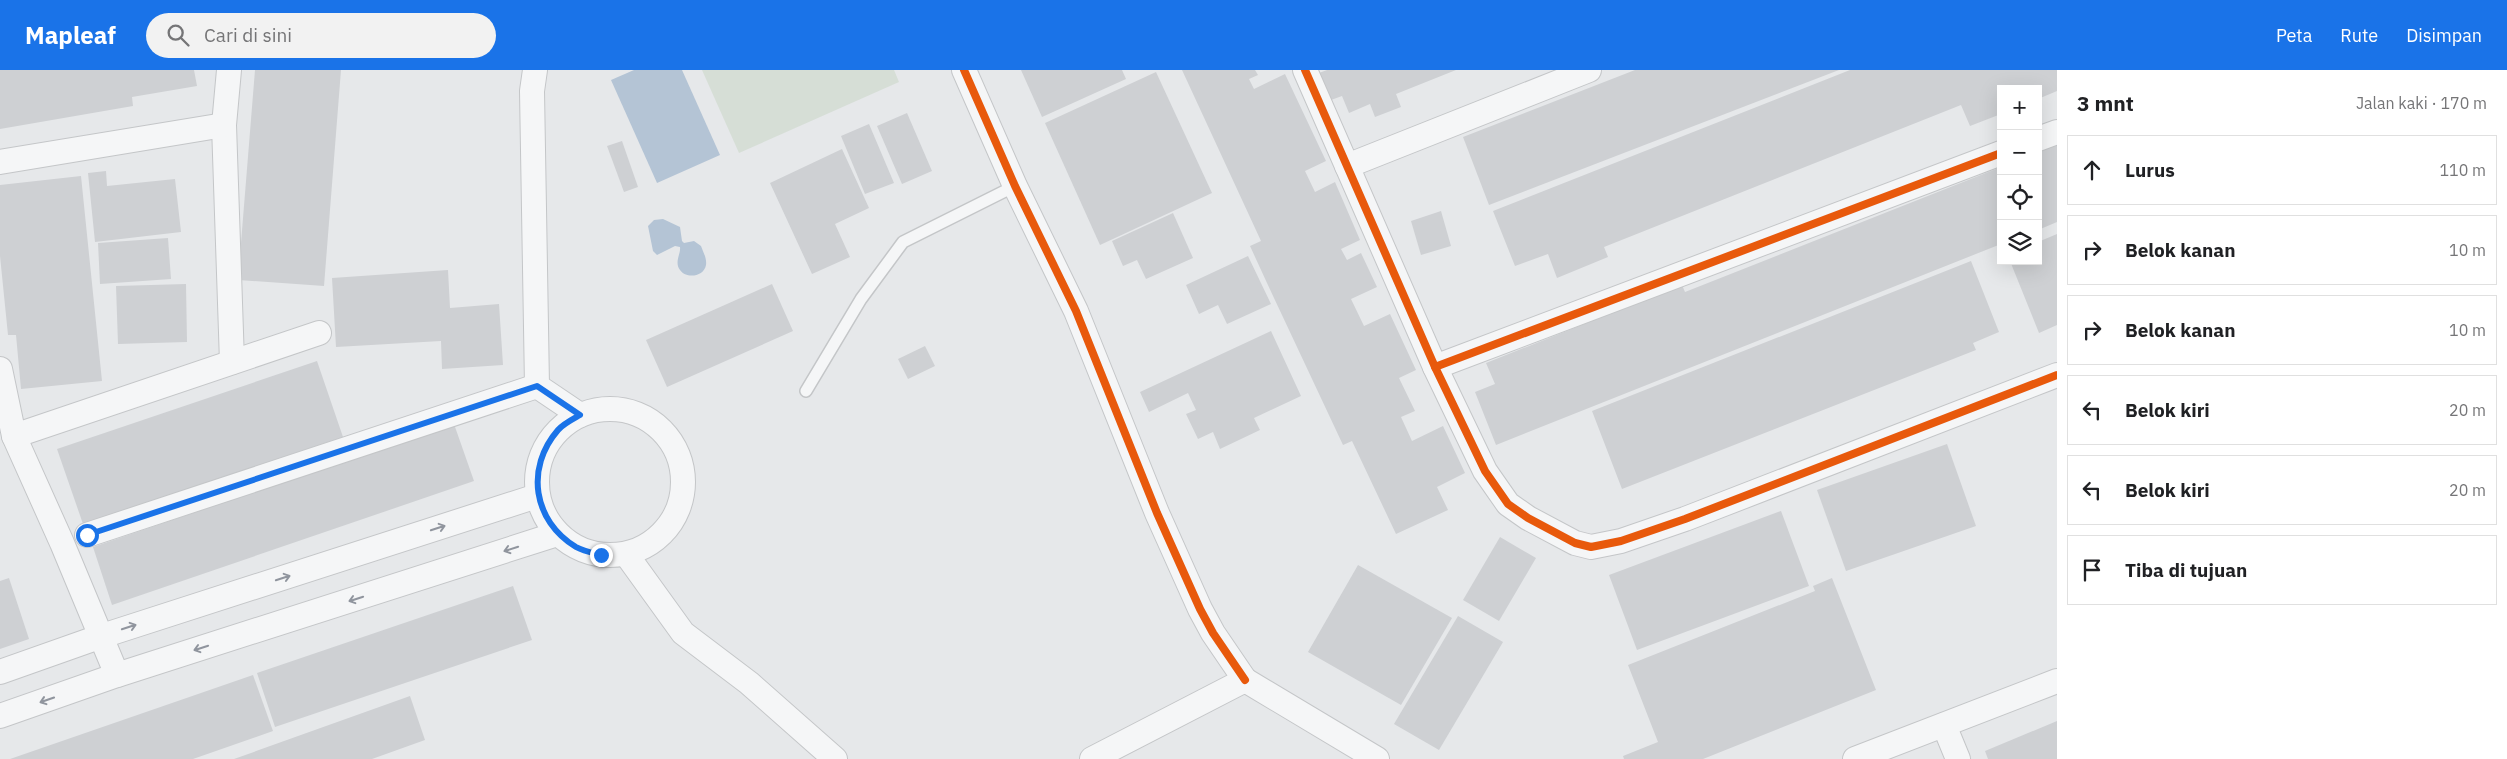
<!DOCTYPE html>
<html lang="id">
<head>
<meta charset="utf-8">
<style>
	:root { --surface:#fff; --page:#f2f2f2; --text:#202124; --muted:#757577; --line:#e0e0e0; --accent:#1a73e8 }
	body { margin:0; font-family:"IBM Plex Sans",sans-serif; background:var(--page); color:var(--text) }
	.controls { position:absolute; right:15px; top:15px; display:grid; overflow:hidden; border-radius:0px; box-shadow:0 5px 20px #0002 }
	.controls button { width:45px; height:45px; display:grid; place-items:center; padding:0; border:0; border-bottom:1px solid var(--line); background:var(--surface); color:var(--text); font:25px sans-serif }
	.stop { position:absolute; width:15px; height:15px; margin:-11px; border:4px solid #1a73e8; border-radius:50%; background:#fff }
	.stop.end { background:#1a73e8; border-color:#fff; box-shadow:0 1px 5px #0008 }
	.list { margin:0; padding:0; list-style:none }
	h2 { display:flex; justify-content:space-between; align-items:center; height:65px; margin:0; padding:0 20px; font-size:21px }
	h2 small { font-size:16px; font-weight:400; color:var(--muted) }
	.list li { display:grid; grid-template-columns:32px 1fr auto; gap:15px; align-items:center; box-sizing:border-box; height:70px; margin:0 10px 10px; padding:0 10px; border:1px solid var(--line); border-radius:0px }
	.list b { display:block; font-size:19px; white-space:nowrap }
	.list em { font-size:16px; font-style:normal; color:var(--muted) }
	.icon { flex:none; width:28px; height:28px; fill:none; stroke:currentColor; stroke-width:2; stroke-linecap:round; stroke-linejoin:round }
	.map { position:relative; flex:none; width:2057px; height:689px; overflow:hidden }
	header { display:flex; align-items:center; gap:30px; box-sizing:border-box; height:70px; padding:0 25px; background:var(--accent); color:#fff }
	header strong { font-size:24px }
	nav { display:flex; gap:28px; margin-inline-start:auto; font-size:18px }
	.search { width:350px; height:45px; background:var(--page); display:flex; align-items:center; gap:12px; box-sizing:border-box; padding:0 18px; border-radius:28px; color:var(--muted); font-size:19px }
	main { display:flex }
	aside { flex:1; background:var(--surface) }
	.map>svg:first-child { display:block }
	.green { fill:#d6ded6 }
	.water { fill:#b4c4d5 }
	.building { fill:#ced0d3 }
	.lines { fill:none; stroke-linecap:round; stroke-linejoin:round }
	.lane-casing { stroke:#c4c6c8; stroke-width:14 }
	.street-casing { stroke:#c4c6c8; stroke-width:26 }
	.lane { stroke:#f5f6f7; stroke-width:11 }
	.street { stroke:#f5f6f7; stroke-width:24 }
	.cycleway-casing { stroke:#f4f6f9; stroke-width:11 }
	.cycleway { stroke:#e8590c; stroke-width:8 }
	.oneway { stroke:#90959e }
	.route { stroke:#1a73e8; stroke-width:6 }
</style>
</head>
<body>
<header>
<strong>Mapleaf</strong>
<div class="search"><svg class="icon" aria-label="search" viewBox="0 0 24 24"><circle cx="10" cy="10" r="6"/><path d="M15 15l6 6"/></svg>Cari di sini</div>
<nav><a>Peta</a><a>Rute</a><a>Disimpan</a></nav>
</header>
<main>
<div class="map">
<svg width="2057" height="689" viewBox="0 0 2057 689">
	<rect width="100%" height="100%" fill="#e6e8ea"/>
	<!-- green -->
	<path class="green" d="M702,0H894L899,12L739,83Z"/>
	<!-- water -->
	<g class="water">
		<path d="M634,0H682L720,85L657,113L611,10Z"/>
		<path d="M663,149L680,157L682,171L684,173L694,171L701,176C703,182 707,188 706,195C704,207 686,209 680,200C674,192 681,184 680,177L675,176L657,185L653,181L648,156L654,150Z"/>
	</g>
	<!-- building -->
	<g class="building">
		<path d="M0,0H194L197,16L132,27L133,36L0,59Z"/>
		<path d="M255,0H341L324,216L238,210Z"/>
		<path d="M1021,0H1122L1126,9L1042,47Z"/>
		<path d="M1182,0H1255L1258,5L1249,9L1254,19L1285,4L1326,91L1305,101L1315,122L1335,112L1360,170L1341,179L1347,190L1361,183L1377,217L1351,229L1364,256L1390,244L1416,300L1399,308L1415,341L1401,347L1412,371L1443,356L1465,403L1437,417L1448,440L1396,464L1352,371L1343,375L1267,213L1250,176L1261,171Z"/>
		<path d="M1327,0H1456L1396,24L1401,37L1375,47L1370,34L1349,43L1342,26L1331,30L1319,3Z"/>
		<path d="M1635,0H1839L1489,135L1463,67Z"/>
		<path d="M1850,0H2057V21L2038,29V19H2001V44L1970,56L1961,35L1604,177L1608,187L1557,208L1548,184L1515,196L1493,141Z"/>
		<path d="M1156,2L1212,123L1100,175L1045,53Z"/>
		<path d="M907,43L932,101L902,114L877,56Z"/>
		<path d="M869,54L894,113L865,124L841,66Z"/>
		<path d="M622,71L638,117L624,122L607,76Z"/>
		<path d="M2057,74V152L2038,160V82Z"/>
		<path d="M842,79L869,138L835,154L850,187L812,204L770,113Z"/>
		<path d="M2001,97V174L1496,375L1475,322L1495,314L1486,293L1682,215L1685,222Z"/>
		<path d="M106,101L107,116L175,109L181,162L95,172L88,103Z"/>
		<path d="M81,106L102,311L21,319L16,265H8L0,186V115Z"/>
		<path d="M1441,141L1451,176L1421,185L1411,151Z"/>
		<path d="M1173,143L1193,188L1146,209L1137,190L1123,196L1112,171Z"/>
		<path d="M2057,164V255L2039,263L2010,191H2038V172Z"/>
		<path d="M168,168L171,209L100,214L98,173Z"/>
		<path d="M1248,186L1271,234L1227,254L1218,235L1199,244L1186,215Z"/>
		<path d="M1971,191L1999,262L1973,273L1976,280L1622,419L1592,341Z"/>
		<path d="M448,200L450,238L499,234L503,295L442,299L441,271L336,277L332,208Z"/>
		<path d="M186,214L187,272L118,274L116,216Z"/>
		<path d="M772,214L793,261L667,317L646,270Z"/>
		<path d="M1271,261L1301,326L1254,348L1260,360L1220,379L1213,362L1198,369L1186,344L1196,340L1188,323L1149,342L1140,322Z"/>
		<path d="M925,276L935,296L908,309L898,289Z"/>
		<path d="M317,291L343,367L83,454L57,379Z"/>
		<path d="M454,354L474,411L112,535L93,477Z"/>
		<path d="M1947,374L1976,456L1846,501L1817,420Z"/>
		<path d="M1781,441L1809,516L1637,580L1609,505Z"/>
		<path d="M1500,467L1536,488L1499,551L1463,530Z"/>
		<path d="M1358,495L1452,548L1401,635L1308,582Z"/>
		<path d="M9,508L29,569L0,579V511Z"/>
		<path d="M1832,508L1876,620L1703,689H1624L1623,686L1658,672L1628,595L1815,521L1813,516Z"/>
		<path d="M513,516L532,570L275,657L257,603Z"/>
		<path d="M1458,546L1503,572L1439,680L1394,654Z"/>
		<path d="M253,605L273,661L193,689H10Z"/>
		<path d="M410,626L425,670L372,689H234Z"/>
		<path d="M2057,651V689H1988L1985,681Z"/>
	</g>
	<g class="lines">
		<defs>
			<path id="lane" d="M806,321L861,229L903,172L1015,116"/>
			<g id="street">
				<path d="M229,0L224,55L232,292"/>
				<path d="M535,0L532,21L537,316L580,345"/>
				<path d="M964,0L1015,116L1076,241L1157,443L1200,539L1213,563L1245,610"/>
				<path d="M1305,0L1435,297L1485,401L1508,434L1528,448L1575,473L1591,477L1621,471L1685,449L2057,305"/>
				<path d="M2038,69L2057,62"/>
				<path d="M0,92L224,55"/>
				<path d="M1347,96L1589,0"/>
				<path d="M1435,297L2001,83"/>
				<path d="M0,299L14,366L62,473L117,605"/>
				<circle cx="610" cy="412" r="73"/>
				<path d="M14,366L319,263"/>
				<path d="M87,465L537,316"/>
				<path d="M626,484L683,563L749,613L835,689"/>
				<path d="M0,602L99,567L537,426"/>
				<path d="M0,646L117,605L557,464"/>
				<path d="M1944,655L1958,689"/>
				<path d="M1092,689L1245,610L1377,689"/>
				<path d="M1855,689L2057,611"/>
			</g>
		</defs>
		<!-- lane casing -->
		<use href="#lane" class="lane-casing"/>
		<!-- street casing -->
		<use href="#street" class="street-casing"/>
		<!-- lane -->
		<use href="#lane" class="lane"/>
		<!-- street -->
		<use href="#street" class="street"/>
		<defs>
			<g id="cycleway">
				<path d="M964,0L1015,116L1076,241L1157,443L1200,539L1213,563L1245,610"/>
				<path d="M1305,0L1435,297L1485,401L1508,434L1528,448L1575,473L1591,477L1621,471L1685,449L2057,305"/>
				<path d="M1435,297L2001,83"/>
			</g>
		</defs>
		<!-- cycleway casing -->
		<use href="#cycleway" class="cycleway-casing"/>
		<!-- cycleway -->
		<use href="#cycleway" class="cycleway"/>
	</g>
	<!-- one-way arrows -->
	<defs><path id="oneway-shaft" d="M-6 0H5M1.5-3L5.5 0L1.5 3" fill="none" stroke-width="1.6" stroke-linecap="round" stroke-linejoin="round" transform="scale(1.25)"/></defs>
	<g class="oneway">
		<use href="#oneway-shaft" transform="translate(438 458) rotate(-18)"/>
		<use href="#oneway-shaft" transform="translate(511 479) rotate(162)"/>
		<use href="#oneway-shaft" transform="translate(283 508) rotate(-18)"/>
		<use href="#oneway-shaft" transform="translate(356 529) rotate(162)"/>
		<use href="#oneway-shaft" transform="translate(129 557) rotate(-18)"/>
		<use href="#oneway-shaft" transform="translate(201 578) rotate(162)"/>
		<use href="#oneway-shaft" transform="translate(47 630) rotate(161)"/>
	</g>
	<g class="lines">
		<!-- route -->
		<path class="route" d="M87,465L537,316L580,345C573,349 563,354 558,360C525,398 533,451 576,477C583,481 593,483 601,485"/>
	</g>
</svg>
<div class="controls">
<button>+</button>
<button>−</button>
<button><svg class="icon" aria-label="locate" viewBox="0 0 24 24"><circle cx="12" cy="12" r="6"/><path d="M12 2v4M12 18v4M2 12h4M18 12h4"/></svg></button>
<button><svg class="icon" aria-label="layers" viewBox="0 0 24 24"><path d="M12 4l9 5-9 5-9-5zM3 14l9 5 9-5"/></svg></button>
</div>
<div class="stop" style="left:87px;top:465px"></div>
<div class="stop end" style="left:601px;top:485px"></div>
</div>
<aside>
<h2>3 mnt<small>Jalan kaki · 170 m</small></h2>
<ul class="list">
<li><svg class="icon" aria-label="ahead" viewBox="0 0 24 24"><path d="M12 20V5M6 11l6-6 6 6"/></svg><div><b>Lurus</b></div><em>110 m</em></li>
<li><svg class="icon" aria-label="right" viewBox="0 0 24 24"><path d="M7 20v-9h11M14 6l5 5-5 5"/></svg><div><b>Belok kanan</b></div><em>10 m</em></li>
<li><svg class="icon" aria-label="right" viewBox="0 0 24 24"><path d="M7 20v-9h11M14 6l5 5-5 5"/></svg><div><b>Belok kanan</b></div><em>10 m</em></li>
<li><svg class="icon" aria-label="left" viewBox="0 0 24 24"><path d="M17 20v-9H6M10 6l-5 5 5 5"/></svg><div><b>Belok kiri</b></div><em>20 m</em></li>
<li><svg class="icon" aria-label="left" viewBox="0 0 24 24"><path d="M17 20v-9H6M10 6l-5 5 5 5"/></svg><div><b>Belok kiri</b></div><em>20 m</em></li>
<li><svg class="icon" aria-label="arrive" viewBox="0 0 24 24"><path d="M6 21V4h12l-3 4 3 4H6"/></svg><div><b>Tiba di tujuan</b></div></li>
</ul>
</aside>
</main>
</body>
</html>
